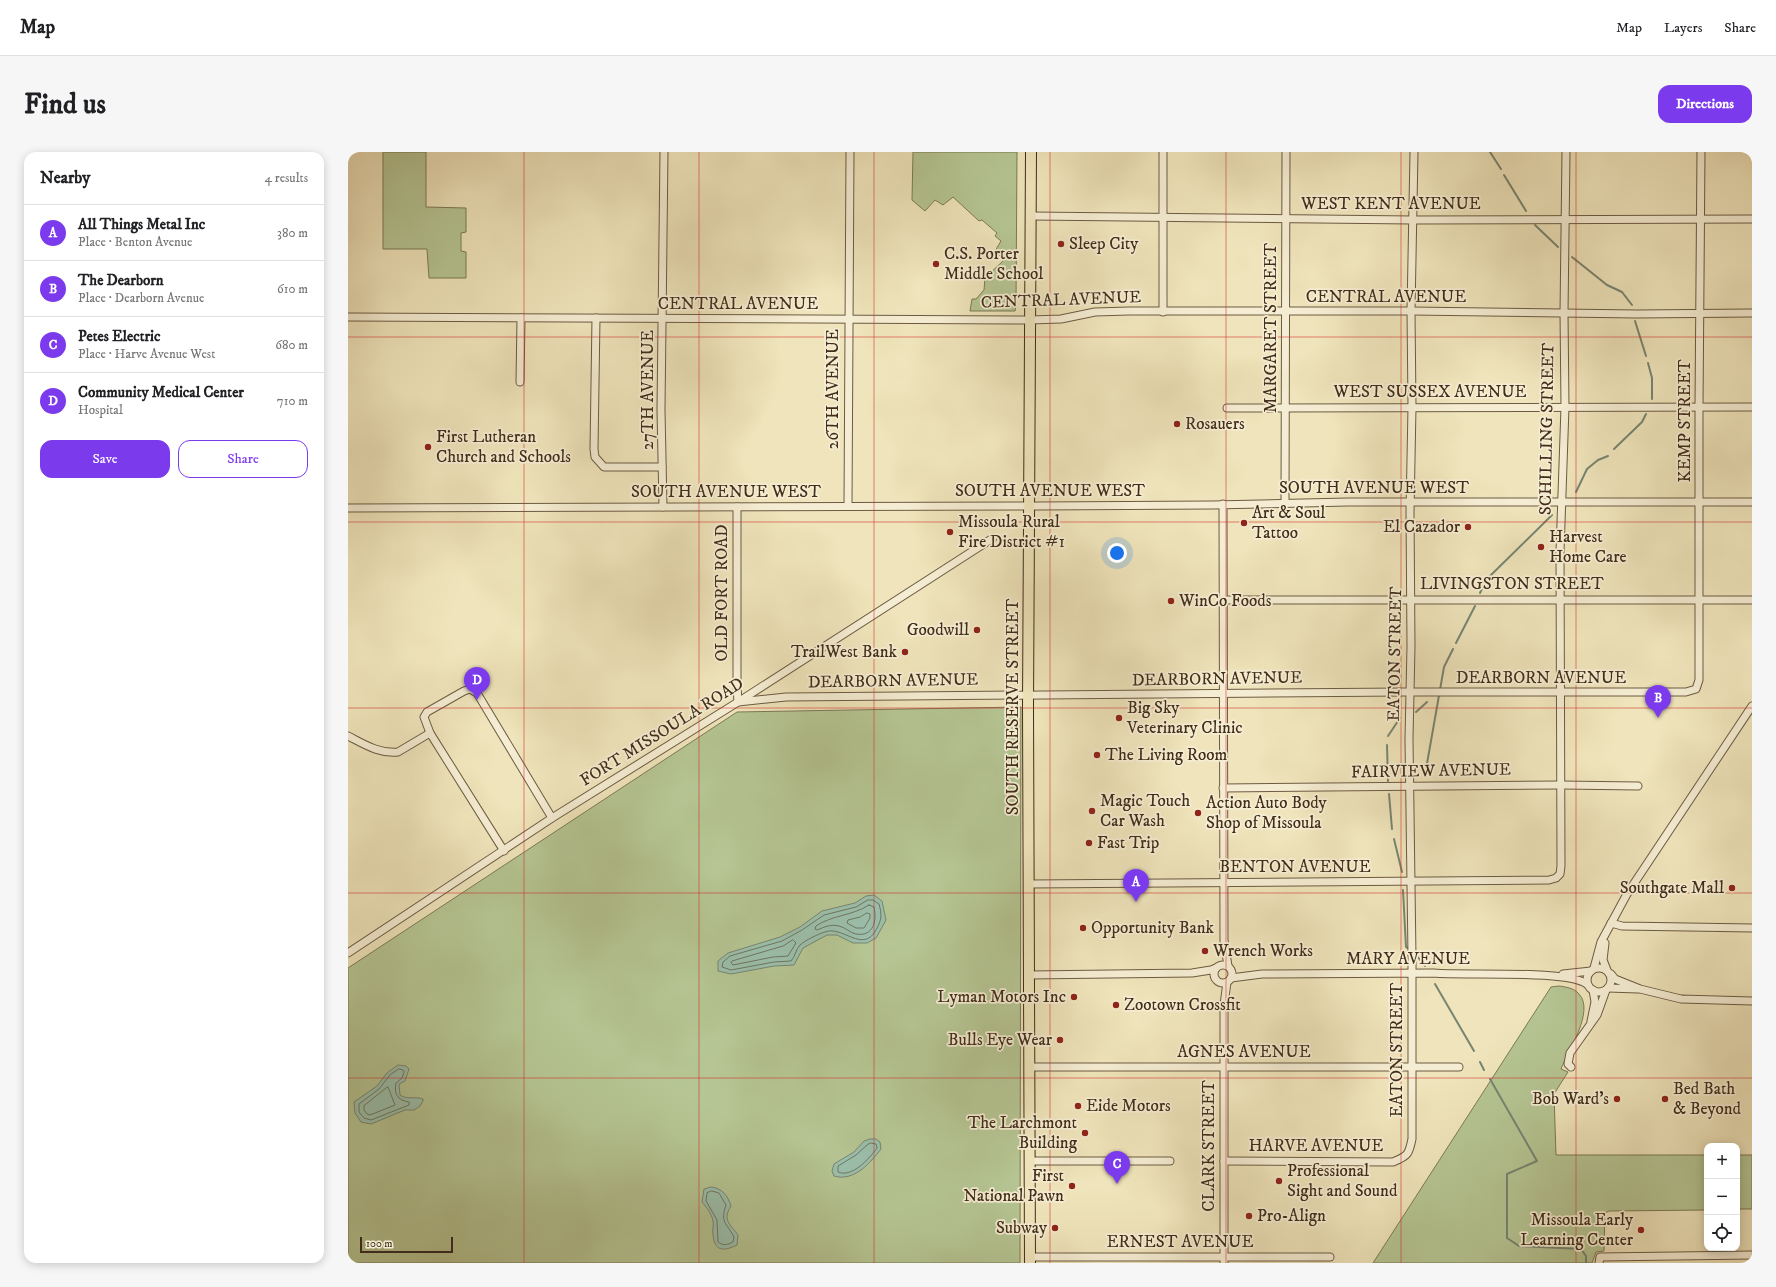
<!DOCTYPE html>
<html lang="en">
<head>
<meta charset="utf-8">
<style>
	:root { --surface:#fff; --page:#f6f6f6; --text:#202124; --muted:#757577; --line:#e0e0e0; --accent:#7c3aed }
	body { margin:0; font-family:"IM FELL DW Pica",serif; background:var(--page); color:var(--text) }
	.controls { position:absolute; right:12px; bottom:12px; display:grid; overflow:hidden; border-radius:8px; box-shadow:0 2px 10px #0003 }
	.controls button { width:36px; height:36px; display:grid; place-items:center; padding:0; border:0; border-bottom:1px solid var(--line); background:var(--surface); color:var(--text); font:20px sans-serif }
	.scale { position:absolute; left:12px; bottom:10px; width:93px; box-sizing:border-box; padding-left:4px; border:2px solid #412d19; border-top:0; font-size:11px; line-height:14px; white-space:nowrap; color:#412d19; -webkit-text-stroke:3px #f5edd3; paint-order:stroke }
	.you { position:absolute; left:769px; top:401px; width:14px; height:14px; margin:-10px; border:3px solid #fff; border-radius:50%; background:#1a73e8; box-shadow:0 0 0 6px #1a73e833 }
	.badge { display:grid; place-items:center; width:26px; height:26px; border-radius:50%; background:var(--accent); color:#fff; font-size:13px; font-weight:700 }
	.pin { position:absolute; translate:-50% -33px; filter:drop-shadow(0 1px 2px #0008) }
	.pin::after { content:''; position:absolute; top:21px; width:14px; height:12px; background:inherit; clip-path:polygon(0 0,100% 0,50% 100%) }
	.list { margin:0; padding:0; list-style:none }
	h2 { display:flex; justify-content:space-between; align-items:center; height:52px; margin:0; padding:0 16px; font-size:17px }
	h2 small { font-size:13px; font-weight:400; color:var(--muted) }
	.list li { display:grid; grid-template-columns:26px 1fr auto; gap:12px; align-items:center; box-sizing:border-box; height:56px; padding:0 16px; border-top:1px solid var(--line) }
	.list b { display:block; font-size:15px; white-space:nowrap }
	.list p { margin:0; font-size:13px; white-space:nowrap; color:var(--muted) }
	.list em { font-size:13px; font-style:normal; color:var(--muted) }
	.actions { display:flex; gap:8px; padding:12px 16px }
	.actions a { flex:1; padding:9px 0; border:1px solid var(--accent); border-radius:12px; text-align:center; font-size:14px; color:var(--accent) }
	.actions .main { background:var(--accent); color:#fff }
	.icon { flex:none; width:22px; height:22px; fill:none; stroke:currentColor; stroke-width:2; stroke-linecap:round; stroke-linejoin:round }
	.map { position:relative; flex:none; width:1404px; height:1111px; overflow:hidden; border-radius:12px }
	header { display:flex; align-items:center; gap:24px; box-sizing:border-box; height:56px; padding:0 20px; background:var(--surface); border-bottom:1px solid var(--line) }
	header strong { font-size:19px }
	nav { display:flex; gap:22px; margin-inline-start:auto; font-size:14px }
	.intro { display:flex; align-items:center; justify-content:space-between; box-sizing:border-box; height:96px; padding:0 24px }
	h1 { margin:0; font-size:28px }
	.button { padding:10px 18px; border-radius:12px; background:var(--accent); color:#fff; font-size:14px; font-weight:700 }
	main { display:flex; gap:24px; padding:0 24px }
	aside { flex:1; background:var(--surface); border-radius:12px; box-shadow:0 2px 10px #0003 }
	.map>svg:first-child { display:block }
	.green { fill:#b5c593; stroke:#7b7956 }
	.water { fill:#9bbfab; stroke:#778571 }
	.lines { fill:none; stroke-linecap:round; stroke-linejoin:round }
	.shore { stroke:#6e7662; stroke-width:1 }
	.stream { stroke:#778571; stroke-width:2 }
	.minor-casing { stroke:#6c5b42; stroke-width:9 }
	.highway-casing { stroke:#412d19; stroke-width:12 }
	.minor { stroke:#f5edd3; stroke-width:7 }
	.highway { stroke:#efe4bb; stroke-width:10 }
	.grid { fill:none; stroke:#d62828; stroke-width:1; stroke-opacity:0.55 }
	.poi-dot { fill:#8f2418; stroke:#f5edd3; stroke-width:1.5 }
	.labels { text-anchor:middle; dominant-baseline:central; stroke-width:3.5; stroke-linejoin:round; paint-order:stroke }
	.street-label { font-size:17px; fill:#412d19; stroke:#f5edd3 }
	.poi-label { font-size:17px; fill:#412d19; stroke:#f5edd3; text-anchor:start }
</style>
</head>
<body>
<header>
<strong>Map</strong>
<nav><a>Map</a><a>Layers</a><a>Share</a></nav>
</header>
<div class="intro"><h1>Find us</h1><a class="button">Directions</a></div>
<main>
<aside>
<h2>Nearby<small>4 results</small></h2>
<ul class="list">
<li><span class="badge">A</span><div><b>All Things Metal Inc</b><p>Place · Benton Avenue</p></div><em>380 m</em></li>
<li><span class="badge">B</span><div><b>The Dearborn</b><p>Place · Dearborn Avenue</p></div><em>610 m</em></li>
<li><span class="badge">C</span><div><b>Petes Electric</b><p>Place · Harve Avenue West</p></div><em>680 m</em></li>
<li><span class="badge">D</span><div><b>Community Medical Center</b><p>Hospital</p></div><em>710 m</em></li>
</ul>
<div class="actions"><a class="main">Save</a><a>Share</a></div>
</aside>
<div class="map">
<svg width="1404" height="1111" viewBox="0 0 1404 1111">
	<rect width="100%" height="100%" fill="#efe4bb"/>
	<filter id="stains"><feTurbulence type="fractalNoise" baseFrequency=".005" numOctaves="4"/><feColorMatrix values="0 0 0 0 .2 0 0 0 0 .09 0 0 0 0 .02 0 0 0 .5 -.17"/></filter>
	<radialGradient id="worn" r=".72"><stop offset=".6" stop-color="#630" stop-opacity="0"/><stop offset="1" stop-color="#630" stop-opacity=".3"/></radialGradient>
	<!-- green -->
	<g class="green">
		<path d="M35,0H78V55L118,56V80L113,81V99L118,100V126H81L79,97H35Z"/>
		<path d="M565,0H669L668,154L667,159H622L624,147H628L636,138L637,126L656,108L647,99L653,89L647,84L649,81L634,68L631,69L605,45L595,53L587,48L577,59L564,48Z"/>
		<path d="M673,555L672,1111H0V816L389,560Z"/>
		<path d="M1211,834C1218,835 1226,836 1231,842C1247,859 1220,899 1213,917L1220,920L1206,942L1208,1003H1359V1058L1261,1059L1257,1061L1256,1099L1248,1100L1244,1111H1025L1203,835Z"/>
		<rect x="1389" y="1003" width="15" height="54"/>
	</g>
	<!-- water -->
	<g class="water">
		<path d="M526,743L534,749L538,768L528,786L519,791H505L489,783H479L455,796L446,813L426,814L383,822L370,819V809L380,801L432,785L452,775L474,759L507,751L518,744Z"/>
		<path d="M50,913L58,914L61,917L57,929L51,932L52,943C59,948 67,944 75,947V949L72,954L66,958H57L23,972L13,970L7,961L6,950L29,934L39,921Z"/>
		<path d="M522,987H528L532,990L533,997C522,1011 506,1030 486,1024L484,1019L486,1012L506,1000L516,989Z"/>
		<path d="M363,1035C374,1036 380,1044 383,1054C374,1068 382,1072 390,1083L389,1093C375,1100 366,1099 365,1082C364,1077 366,1073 365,1069C364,1062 358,1055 354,1050L356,1037Z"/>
	</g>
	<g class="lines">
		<!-- shore -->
		<g class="shore">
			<path d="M520,748H525L531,752C534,763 534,767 528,778C515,802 494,773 477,780C470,782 458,788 452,793C448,797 447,805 443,809L426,810L383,818L374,815L375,810L382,804L434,789L454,778L476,763L508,755Z"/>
			<path d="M521,753L526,755C529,768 526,785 508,782C502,781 497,775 491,774C483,772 476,775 469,778L467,777L468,774C484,763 504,764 521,753Z"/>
			<path d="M519,761L522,762V766L516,776H508L499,771L500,768L512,765Z"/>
			<path d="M445,788L448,791L440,804L425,805L385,813L383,811L384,809L435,794Z"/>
			<path d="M51,917L55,918L56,920L54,926L48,931C46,942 49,948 61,950V953L23,968L16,966L11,960V952L31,937L42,923Z"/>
			<path d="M40,935L47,953L22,963L19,962L16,958V954Z"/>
			<path d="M523,991L528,992L529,996C521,1007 504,1026 490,1020V1014L508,1003L519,993Z"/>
			<path d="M364,1039L371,1041L378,1053C372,1071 378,1070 386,1085L385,1090C380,1093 375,1094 370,1090L369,1068L358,1049L359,1041Z"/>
		</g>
		<!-- stream -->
		<g class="stream">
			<path d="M1142,0L1153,17"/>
			<path d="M1156,23L1178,59"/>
			<path d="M1187,73L1210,95"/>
			<path d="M1224,105L1259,133L1274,140L1284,153"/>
			<path d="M1287,169L1298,204"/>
			<path d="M1300,211L1304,226V247"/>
			<path d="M1266,297L1294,270L1298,262"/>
			<path d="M1228,340L1239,317L1250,308L1260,304"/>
			<path d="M1142,424L1204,363"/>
			<path d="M1132,441L1138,428"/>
			<path d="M1108,491L1127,454"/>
			<path d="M1068,560L1079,550"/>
			<path d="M1040,584L1052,566"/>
			<path d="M1039,593L1040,629"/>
			<path d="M1077,623L1096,515L1105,497"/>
			<path d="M1041,642L1044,677"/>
			<path d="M1046,687L1054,720"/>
			<path d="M1055,738L1058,795L1060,796"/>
			<path d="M1069,804L1077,814"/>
			<path d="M1087,832L1126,899"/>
			<path d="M1132,910L1136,918"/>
			<path d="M1142,927L1189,1009L1159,1022V1086L1171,1094L1233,1097L1238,1104V1111"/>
		</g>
		<defs>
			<g id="minor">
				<path d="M683,64L1065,68L1404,67"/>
				<path d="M815,160V0"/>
				<path d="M0,165L682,168L713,167L747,160L781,159H1063L1289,162L1404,161"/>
				<path d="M248,166L246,297L247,305L256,315H314"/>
				<path d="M172,230L173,166"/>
				<path d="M879,256L1404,255"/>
				<path d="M937,351L938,0"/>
				<path d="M875,352L876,788L880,814"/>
				<path d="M500,354L502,0"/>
				<path d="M315,355L313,258L316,0"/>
				<path d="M389,355V534L390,550"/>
				<path d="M0,356L689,354L865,353L1000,350H1404"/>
				<path d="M876,448H1404"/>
				<path d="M390,550L438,545L1055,540H1338L1348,537L1351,528V255L1353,0"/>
				<path d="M0,584C16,592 31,602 50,600L82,581"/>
				<path d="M875,636L1213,633L1290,634"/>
				<path d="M156,699L82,581L76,565L79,560L116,539L122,537L129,541L204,666"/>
				<path d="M681,732L1201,728L1208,726L1212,722L1213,714L1212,400L1217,255L1216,161L1218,0"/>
				<path d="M1263,771L1274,774L1404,776"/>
				<path d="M1257,791L1255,808L1259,818"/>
				<path d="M0,801L204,666L390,550L645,386"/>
				<circle cx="875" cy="822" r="9"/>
				<circle cx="1251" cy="828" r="12"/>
				<path d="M1246,816L1253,790L1279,742L1404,554"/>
				<path d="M1215,822L1243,819"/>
				<path d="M1263,822L1267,827L1292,837L1333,847L1404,849"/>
				<path d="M681,823L844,821L863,818L868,816"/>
				<path d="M883,826L914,822L1086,821C1116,824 1223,817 1240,833"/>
				<path d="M1260,836L1290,837"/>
				<path d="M1243,869L1247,850L1245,838"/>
				<path d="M682,915H1111"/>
				<path d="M1223,915L1220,912L1222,901L1249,863L1258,838"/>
				<path d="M682,1009H822"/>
				<path d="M876,1009L1045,1010C1060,1004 1061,1002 1064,987V805L1061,587L1063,494L1062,360L1064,255L1063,159L1066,0"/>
				<path d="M682,1105H982"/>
				<path d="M876,1111V853L879,830"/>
				<path d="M1251,1111L1252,1105L1404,1103"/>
			</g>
			<path id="highway" d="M682,1111L680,554L683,0"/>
		</defs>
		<!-- minor casing -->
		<use href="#minor" class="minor-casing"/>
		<!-- highway casing -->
		<use href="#highway" class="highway-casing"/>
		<!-- minor -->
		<use href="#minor" class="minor"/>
		<!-- highway -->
		<use href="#highway" class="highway"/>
	</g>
	<!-- grid -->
	<path class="grid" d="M176,0V1111M351,0V1111M526,0V1111M702,0V1111M878,0V1111M1053,0V1111M1228,0V1111M0,185H1404M0,370H1404M0,556H1404M0,741H1404M0,926H1404"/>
	<!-- markers -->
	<g class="poi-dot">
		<circle cx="713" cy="92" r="4"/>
		<circle cx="588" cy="112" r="4"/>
		<circle cx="829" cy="272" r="4"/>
		<circle cx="80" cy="295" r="4"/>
		<circle cx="896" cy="371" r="4"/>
		<circle cx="1120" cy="375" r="4"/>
		<circle cx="602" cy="380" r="4"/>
		<circle cx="1193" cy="395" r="4"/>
		<circle cx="823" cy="449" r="4"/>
		<circle cx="629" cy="478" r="4"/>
		<circle cx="557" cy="500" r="4"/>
		<circle cx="771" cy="566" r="4"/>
		<circle cx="749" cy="603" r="4"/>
		<circle cx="744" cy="659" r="4"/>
		<circle cx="850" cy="661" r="4"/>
		<circle cx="741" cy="691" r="4"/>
		<circle cx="1384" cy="736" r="4"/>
		<circle cx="735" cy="776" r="4"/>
		<circle cx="857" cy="799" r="4"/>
		<circle cx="726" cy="845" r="4"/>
		<circle cx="768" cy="853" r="4"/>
		<circle cx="712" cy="888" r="4"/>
		<circle cx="1269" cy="947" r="4"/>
		<circle cx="1317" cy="947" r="4"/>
		<circle cx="730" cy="954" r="4"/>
		<circle cx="737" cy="981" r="4"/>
		<circle cx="931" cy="1029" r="4"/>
		<circle cx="724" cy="1034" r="4"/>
		<circle cx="901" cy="1064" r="4"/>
		<circle cx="707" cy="1076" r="4"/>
		<circle cx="1293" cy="1078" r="4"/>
	</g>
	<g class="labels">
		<!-- street labels -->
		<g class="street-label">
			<text x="1043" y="52">WEST KENT AVENUE</text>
			<text x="1038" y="145">CENTRAL AVENUE</text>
			<text transform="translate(713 148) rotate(-2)">CENTRAL AVENUE</text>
			<text x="390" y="152">CENTRAL AVENUE</text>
			<text transform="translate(923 176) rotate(-90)">MARGARET STREET</text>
			<text transform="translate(485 237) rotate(-90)">26TH AVENUE</text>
			<text transform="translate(300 238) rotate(-90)">27TH AVENUE</text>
			<text x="1082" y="240">WEST SUSSEX AVENUE</text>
			<text transform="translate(1337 269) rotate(-90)">KEMP STREET</text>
			<text transform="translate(1199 277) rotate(-89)">SCHILLING STREET</text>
			<text x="1026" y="336">SOUTH AVENUE WEST</text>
			<text x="702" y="339">SOUTH AVENUE WEST</text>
			<text x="378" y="340">SOUTH AVENUE WEST</text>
			<text x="1164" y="432">LIVINGSTON STREET</text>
			<text transform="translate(374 441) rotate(-90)">OLD FORT ROAD</text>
			<text transform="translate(1047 502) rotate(-89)">EATON STREET</text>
			<text x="1193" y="526">DEARBORN AVENUE</text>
			<text transform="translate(869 527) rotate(-1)">DEARBORN AVENUE</text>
			<text transform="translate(545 529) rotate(-1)">DEARBORN AVENUE</text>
			<text transform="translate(665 555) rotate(-90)">SOUTH RESERVE STREET</text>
			<text transform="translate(314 580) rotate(-32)">FORT MISSOULA ROAD</text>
			<text transform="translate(1083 619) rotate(-1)">FAIRVIEW AVENUE</text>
			<text x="947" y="715">BENTON AVENUE</text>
			<text x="1060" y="807">MARY AVENUE</text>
			<text transform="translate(1049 898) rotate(-90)">EATON STREET</text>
			<text x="896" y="900">AGNES AVENUE</text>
			<text transform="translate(861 994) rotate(-90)">CLARK STREET</text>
			<text x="968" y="994">HARVE AVENUE</text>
			<text x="832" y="1090">ERNEST AVENUE</text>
		</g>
		<!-- poi labels -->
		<g class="poi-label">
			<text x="721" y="92">Sleep City</text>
			<text x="596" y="102">C.S. Porter<tspan x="596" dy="20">Middle School</tspan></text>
			<text x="837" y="272">Rosauers</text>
			<text x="88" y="285">First Lutheran<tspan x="88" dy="20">Church and Schools</tspan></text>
			<text x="904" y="361">Art &amp; Soul<tspan x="904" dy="20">Tattoo</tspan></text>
			<text x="610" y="370">Missoula Rural<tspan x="610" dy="20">Fire District #1</tspan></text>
			<text x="1112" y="375" text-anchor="end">El Cazador</text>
			<text x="1201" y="385">Harvest<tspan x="1201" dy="20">Home Care</tspan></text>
			<text x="831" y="449">WinCo Foods</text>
			<text x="621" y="478" text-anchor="end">Goodwill</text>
			<text x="549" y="500" text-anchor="end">TrailWest Bank</text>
			<text x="779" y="556">Big Sky<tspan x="779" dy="20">Veterinary Clinic</tspan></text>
			<text x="757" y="603">The Living Room</text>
			<text x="752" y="649">Magic Touch<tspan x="752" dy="20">Car Wash</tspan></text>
			<text x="858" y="651">Action Auto Body<tspan x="858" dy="20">Shop of Missoula</tspan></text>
			<text x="749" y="691">Fast Trip</text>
			<text x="1376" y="736" text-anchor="end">Southgate Mall</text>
			<text x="743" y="776">Opportunity Bank</text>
			<text x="865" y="799">Wrench Works</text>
			<text x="718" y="845" text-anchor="end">Lyman Motors Inc</text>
			<text x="776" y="853">Zootown Crossfit</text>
			<text x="704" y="888" text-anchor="end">Bulls Eye Wear</text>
			<text x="1325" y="937">Bed Bath<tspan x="1325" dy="20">&amp; Beyond</tspan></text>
			<text x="1261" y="947" text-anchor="end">Bob Ward's</text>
			<text x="738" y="954">Eide Motors</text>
			<text x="729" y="971" text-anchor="end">The Larchmont<tspan x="729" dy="20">Building</tspan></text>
			<text x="939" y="1019">Professional<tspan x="939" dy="20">Sight and Sound</tspan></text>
			<text x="716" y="1024" text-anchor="end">First<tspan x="716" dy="20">National Pawn</tspan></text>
			<text x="909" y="1064">Pro-Align</text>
			<text x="1285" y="1068" text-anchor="end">Missoula Early<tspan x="1285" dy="20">Learning Center</tspan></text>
			<text x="699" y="1076" text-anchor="end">Subway</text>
		</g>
	</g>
	<rect width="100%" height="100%" filter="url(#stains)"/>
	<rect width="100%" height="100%" fill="url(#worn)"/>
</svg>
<div class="controls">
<button>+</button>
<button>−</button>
<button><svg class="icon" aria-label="locate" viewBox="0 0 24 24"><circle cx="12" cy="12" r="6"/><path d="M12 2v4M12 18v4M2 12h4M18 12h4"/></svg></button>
</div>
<div class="scale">100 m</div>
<div class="you"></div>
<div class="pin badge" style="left:788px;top:750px">A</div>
<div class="pin badge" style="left:1310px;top:566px">B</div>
<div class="pin badge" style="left:769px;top:1032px">C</div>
<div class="pin badge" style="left:129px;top:548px">D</div>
</div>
</main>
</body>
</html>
